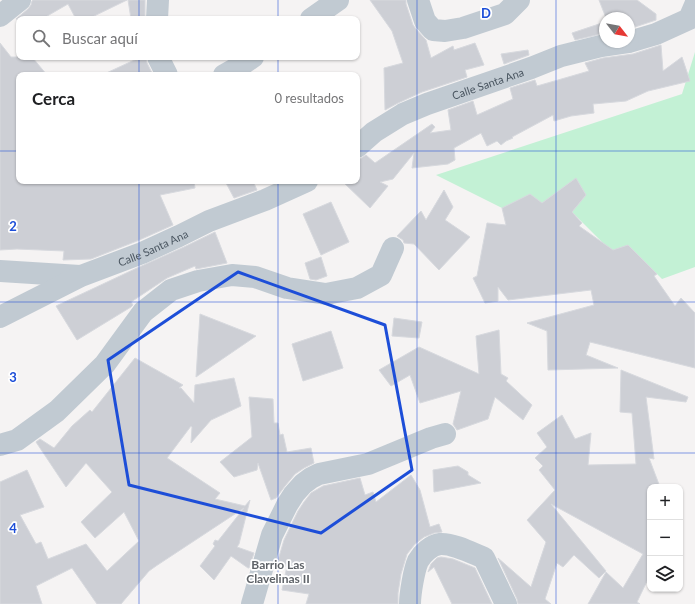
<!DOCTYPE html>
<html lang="es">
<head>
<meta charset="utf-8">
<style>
	:root { --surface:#fff; --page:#f6f6f6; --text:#202124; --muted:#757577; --line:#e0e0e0 }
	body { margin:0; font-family:Lato,sans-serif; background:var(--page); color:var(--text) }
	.controls { position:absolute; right:12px; bottom:12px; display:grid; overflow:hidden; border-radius:8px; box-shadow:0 1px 3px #0004 }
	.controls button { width:36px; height:36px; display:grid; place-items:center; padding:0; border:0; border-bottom:1px solid var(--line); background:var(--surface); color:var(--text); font:20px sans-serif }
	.compass { position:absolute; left:599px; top:12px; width:36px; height:36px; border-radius:50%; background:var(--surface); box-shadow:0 1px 3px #0004; rotate:121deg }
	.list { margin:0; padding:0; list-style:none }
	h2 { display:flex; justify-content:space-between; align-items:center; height:52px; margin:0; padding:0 16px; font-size:17px }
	h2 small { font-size:13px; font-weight:400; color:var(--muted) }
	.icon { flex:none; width:22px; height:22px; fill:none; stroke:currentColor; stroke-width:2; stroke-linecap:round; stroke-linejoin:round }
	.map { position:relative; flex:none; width:695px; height:604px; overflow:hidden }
	.search { position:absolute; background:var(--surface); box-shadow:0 1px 3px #0004; left:16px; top:16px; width:344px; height:44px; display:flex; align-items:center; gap:10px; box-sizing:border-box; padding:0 14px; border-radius:8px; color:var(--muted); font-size:15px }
	.panel { position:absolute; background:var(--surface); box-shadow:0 1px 3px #0004; left:16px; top:72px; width:344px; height:112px; border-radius:8px }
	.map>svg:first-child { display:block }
	.green { fill:#c3f1d5 }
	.building { fill:#cdcfd5; stroke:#d7d9de }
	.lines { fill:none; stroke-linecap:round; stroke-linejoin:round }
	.street { stroke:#c1cad2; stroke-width:22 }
	.marked { fill:none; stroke:#1d4ed8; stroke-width:3; stroke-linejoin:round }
	.grid { fill:none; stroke:#1d4ed8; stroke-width:1; stroke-opacity:0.55 }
	.labels { text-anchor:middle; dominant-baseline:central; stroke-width:3.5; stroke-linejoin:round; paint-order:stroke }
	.street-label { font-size:11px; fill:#4a5661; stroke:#fff }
	.neighbourhood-label { font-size:12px; font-weight:bold; fill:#5f6368; stroke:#fff }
	.grid-label { font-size:13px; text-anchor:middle; font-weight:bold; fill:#1d4ed8; stroke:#fff; stroke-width:3.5; stroke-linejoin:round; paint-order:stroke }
</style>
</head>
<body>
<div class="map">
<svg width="695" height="604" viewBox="0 0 695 604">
	<rect width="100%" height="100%" fill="#f5f3f3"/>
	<!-- green -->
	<path class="green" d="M695,52V267L662,279L628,245L613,253L572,212L586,195L576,179L542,203L502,208L436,175L682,94Z"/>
	<!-- building -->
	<g class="building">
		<path d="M33,0H127L88,19H76L68,4L42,19H16L28,9L31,5L32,1Z"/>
		<path d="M128,0H145V17L131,19Z"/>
		<path d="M370,0H406V4L413,25L416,29L424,38L426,40L431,58L453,46L454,50L475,43L484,65L465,70L467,77L422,92L398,103L385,110L384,68L403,63L392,31Z"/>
		<path d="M599,0H637L656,14V20L629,29V18H606Z"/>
		<path d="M605,22V33L575,40L572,33Z"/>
		<path d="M0,43L11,57H32L47,75H19V181H194L195,188L160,195L173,225L137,241L91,259L63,260L64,251L17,249L0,250Z"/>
		<path d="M661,45L663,71L682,57L690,81L648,91L626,101L593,104L594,113L571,116L554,121L553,115L512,137L513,138L506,141L501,145L497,141L487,146L481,133L454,148L455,160L448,164L412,168L414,153L393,179L380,182L388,186L370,208L342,181H357V159H360L366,155L375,163L432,124L435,127L430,133L451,130L448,110L473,101L477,115L513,99L510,88L535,80L537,86L558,80L589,71L585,63L603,58L633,54Z"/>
		<path d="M528,50L529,55L504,64L501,54Z"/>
		<path d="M141,57H146L147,63L153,75H102Z"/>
		<path d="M576,178L586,195L572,212L582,223L579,226L613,250L628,245L657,274L654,276L675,306L681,298L695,313V368L590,342L586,355L618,368L548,370L547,331L527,323L594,305L591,290L508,300L498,287V301L485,303L473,278L477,276L487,223L506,225L502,208L530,194L542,203Z"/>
		<path d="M225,181H253L257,190L234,198Z"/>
		<path d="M444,190L453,207L445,220L470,237L439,270L414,244L404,243L403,240L397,236L421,211L426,220Z"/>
		<path d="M331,202L349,242L321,255L303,214Z"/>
		<path d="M215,232L227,263L196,269L195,266L167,278L131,302L133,305L131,307L77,340L56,306L137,268L184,247Z"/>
		<path d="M321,257L327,276L316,280L310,279L305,263Z"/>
		<path d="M200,314L256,336L196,377Z"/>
		<path d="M394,318L422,322L419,338L392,336Z"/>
		<path d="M499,330L501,374L508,378L506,381L532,405L523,420L495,397L488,419L457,430L453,424L461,391L420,403L410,375L391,386L379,370L419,347L479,374L476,336Z"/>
		<path d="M331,331L343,368L303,381L292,344Z"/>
		<path d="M135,358L183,385L179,388H181L194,403L195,385L234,378L241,406L211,420L191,443L192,427L191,426L167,458L220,493L215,499L245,506L250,500L239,544L237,547L254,553L249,568H248L231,556L214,580L200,566L215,546L213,544L215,540L218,541L244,508L156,566L149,571L121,604H97L72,568L36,586L42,604H0V482L27,470L44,507L20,515L36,544L41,542L48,559L86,544L107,571L139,541L124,512L95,538L81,522L112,492L86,463L66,487L36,442L40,439L54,448L72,426L90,410L92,412Z"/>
		<path d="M621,370L688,397L686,402L646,397L654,459L649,458L660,487H650V575L637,602L640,604H588L606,572L623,588L643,554L551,504L606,571L599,578L574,555L563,567L557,563L545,599L551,604H518L517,599L498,558L531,587L546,542L527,520L555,490L539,470L543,466L535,458L547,447L537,433L562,415L575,439L591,433L588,465L636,464L632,413L620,412Z"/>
		<path d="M249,397L273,399L274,423H278L280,435L283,434L287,452L311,448L314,463L304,468L295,474L285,486L276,498L271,500L258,463L257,470L234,477L220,462L252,437Z"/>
		<path d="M458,466L468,472V475L481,483L434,492L433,470Z"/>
		<path d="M411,475L420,490L430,527L439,524L442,532L434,533L424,537L415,544L407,554L401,574L398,593V604H306L309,594L282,590L287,566L276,567L284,540L298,511L304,502L311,493L323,486L360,478L365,495L373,492L376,502Z"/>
		<path d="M441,557L453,559L475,568L492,604H452L434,567L428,572L431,564L437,558Z"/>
	</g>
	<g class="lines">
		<!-- street -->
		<g class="street">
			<path d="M418,0L425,21L433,30L445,31L463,28L505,14L519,0"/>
			<path d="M0,16L20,0"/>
			<path d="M157,19L158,0"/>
			<path d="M311,19L338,0"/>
			<path d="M629,42L656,34L689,19L695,5"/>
			<path d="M158,57L167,75"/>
			<path d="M224,75L240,66L253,57"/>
			<path id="s1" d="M357,147L374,132L403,114L427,104L531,68L561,56L601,46L628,42"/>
			<path d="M0,271L80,276"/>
			<path id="s2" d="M0,317L81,276L142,253L179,236L209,221L265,200L307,181"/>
			<path d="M0,445L17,440L57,411L105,364L143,312L171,290L198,281L232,275L255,277L287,288L326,294L357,288L381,275L393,248"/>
			<path d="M252,604L272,535L287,505L294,494L303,484L311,478L319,474L368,464L431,438L445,434"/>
			<path d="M410,604C410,594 414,570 418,561C422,554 431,545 440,544C453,543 472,553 484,558L506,604"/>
		</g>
	</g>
	<!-- marked area -->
	<path class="marked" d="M238,272L385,325L412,470L321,533L129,485L108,360Z"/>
	<!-- grid -->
	<path class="grid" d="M139,0V19M278,0V19M417,0V604M556,0V604M139,57V75M278,57V75M0,151H19M357,151H695M139,181V604M278,181V604M0,302H695M0,453H695"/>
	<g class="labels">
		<!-- street labels -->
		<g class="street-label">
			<text stroke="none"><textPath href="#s1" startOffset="147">Calle Santa Ana</textPath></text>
			<text stroke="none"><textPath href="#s2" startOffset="168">Calle Santa Ana</textPath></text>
		</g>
		<!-- neighbourhood labels -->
		<g class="neighbourhood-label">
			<text x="278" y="564">Barrio Las<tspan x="278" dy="14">Clavelinas II</tspan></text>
		</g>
	</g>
	<g class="grid-label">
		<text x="486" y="18">D</text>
		<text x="13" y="231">2</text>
		<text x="13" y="382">3</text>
		<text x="13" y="533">4</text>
	</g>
</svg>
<div class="controls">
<button>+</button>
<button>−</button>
<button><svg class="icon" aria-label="layers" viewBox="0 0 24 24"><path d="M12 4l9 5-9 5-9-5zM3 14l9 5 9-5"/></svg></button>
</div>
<svg class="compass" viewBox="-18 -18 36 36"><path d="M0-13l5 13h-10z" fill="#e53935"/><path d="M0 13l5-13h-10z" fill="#757577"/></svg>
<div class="search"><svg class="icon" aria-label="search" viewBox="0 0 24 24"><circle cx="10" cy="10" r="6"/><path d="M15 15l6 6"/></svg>Buscar aquí</div>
<section class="panel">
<h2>Cerca<small>0 resultados</small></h2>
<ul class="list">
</ul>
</section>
</div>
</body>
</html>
